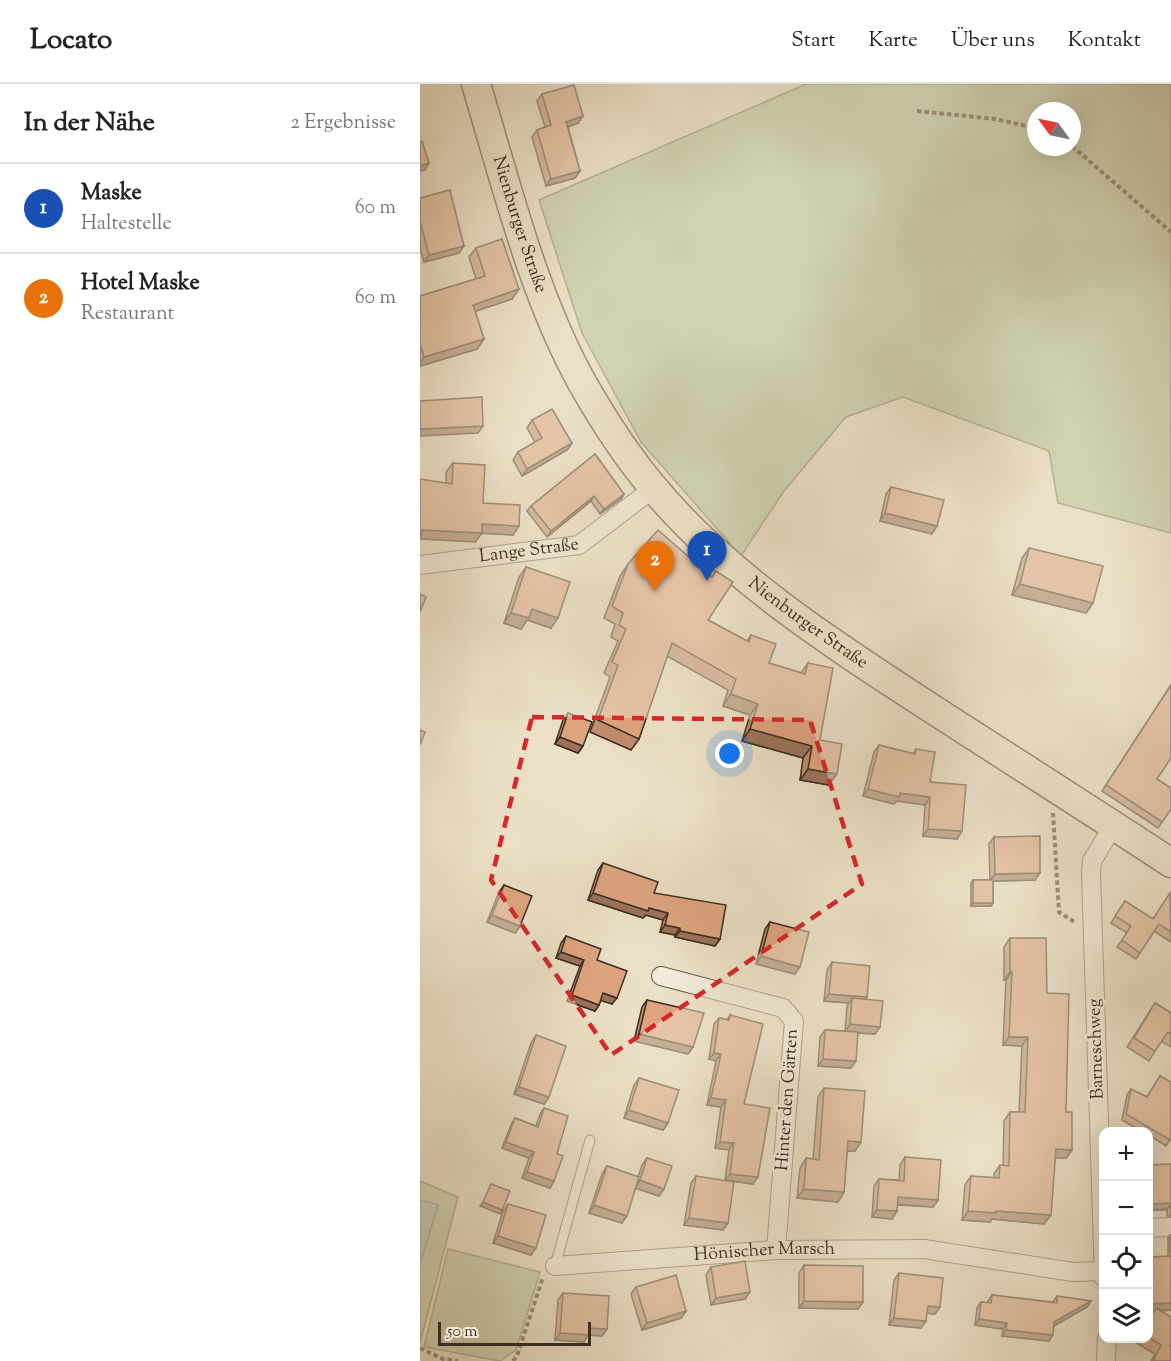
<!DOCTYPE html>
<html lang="de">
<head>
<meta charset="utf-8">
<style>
	:root { --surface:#fff; --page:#f6f6f6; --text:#222; --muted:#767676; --line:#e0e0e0; --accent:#8f2418 }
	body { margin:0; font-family:"Sorts Mill Goudy",serif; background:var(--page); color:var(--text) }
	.controls { position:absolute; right:18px; bottom:18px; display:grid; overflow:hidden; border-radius:12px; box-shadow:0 6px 24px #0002 }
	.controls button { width:54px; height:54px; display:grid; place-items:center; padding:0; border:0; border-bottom:2px solid var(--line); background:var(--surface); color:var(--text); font:30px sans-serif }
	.compass { position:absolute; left:607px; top:18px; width:54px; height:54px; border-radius:50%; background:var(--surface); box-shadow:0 6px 24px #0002; rotate:303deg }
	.scale { position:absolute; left:18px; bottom:15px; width:153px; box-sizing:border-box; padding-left:6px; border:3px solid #3d2e22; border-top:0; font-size:16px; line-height:21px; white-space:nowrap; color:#3d2e22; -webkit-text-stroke:4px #f2ebda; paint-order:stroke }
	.you { position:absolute; left:310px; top:670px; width:21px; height:21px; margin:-15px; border:4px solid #fff; border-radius:50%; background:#1a73e8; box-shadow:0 0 0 9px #1a73e833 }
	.badge { display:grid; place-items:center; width:39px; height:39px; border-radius:50%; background:var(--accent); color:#fff; font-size:20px; font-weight:700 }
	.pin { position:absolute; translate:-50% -50px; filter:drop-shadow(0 2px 3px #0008) }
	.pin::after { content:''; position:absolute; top:32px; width:21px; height:18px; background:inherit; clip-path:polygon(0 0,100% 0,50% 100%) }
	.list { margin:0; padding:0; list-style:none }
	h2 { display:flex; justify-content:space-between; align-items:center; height:78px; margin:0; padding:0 24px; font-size:26px }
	h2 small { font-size:20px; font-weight:400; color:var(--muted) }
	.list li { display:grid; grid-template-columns:39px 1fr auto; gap:18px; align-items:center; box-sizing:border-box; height:90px; padding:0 24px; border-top:2px solid var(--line) }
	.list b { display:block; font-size:22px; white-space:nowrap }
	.list p { margin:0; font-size:20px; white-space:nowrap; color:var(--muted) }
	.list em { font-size:20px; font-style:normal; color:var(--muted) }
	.icon { flex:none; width:33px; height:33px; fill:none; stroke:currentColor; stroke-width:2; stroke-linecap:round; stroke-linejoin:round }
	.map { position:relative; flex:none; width:751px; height:1277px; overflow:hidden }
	header { display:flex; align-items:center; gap:36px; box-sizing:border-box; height:84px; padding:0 30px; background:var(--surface); border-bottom:2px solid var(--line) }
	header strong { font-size:28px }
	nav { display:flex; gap:33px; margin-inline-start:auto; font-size:21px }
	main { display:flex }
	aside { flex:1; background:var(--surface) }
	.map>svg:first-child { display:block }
	.green { fill:#b1c399; stroke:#77785e; stroke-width:1.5; fill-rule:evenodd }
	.water { fill:#98bdb4; stroke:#74847a; stroke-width:1.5 }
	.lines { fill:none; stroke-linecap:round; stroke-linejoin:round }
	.service-casing { stroke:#685a4b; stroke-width:11 }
	.minor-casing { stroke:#685a4b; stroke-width:20 }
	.primary-casing { stroke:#3d2e22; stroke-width:31 }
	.path { stroke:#3d2e22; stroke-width:4; stroke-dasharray:4.5 3; stroke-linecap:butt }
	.service { stroke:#f2ebda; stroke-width:9 }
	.minor { stroke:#f2ebda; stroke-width:18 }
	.primary { stroke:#ebe0c6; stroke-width:28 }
	.wall { fill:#bf8d6e; stroke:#3d2e22; stroke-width:1.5 }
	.shaded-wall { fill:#9b735a; stroke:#3d2e22; stroke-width:1.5 }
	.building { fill:#dea480; stroke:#3d2e22; stroke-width:1.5 }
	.marked { fill:none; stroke:#d62828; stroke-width:4.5; stroke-dasharray:12 8; stroke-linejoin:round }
	.labels { text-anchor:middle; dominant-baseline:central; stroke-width:5; stroke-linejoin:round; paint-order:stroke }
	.street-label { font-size:18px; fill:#3d2e22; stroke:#f2ebda }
</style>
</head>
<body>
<header>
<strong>Locato</strong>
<nav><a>Start</a><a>Karte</a><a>Über uns</a><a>Kontakt</a></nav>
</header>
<main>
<aside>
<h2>In der Nähe<small>2 Ergebnisse</small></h2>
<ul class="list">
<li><span class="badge" style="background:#1a4fb4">1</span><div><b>Maske</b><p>Haltestelle</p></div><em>60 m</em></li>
<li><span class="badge" style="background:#e8710a">2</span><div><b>Hotel Maske</b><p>Restaurant</p></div><em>60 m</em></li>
</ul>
</aside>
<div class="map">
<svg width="751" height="1277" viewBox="0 0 751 1277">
	<rect width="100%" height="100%" fill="#ebe0c6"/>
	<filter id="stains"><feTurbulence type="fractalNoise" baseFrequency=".00333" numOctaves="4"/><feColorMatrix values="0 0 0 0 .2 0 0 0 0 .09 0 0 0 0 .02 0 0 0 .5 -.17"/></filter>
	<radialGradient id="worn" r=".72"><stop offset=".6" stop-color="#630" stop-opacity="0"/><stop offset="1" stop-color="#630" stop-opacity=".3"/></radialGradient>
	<!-- green -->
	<g class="green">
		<path d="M386,0H751V449L638,419L629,367L483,313L426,333L364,407L321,472L221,358L162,249L119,116ZM616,27H652V63H616Z"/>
		<path d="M0,1097L38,1113L0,1259V1179L18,1122L0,1116Z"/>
		<path d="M28,1165L120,1188L96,1266L80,1277L4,1263Z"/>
	</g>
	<!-- water -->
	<path class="water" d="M0,1116L18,1121L0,1179Z"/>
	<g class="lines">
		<defs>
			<path id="service" d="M135,1182L170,1056"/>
			<g id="minor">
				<path id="s1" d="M0,481L159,461L234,404"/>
				<path d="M241,892L363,924L374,937L356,1166"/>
				<path d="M728,1144L751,1143"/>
				<path id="s2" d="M135,1182L356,1166L504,1165L653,1188L683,1187"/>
				<path d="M684,1194L671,789L672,777L693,742"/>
				<path d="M686,1277L687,1254"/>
			</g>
			<g id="primary">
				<path id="s3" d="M56,0C86,99 113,212 164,302C184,337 206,371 232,402C310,497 428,570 531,637C604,684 678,731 751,779"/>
			</g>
		</defs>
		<!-- service casing -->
		<use href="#service" class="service-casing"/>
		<!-- minor casing -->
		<use href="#minor" class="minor-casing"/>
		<!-- primary casing -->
		<use href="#primary" class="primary-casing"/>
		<!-- path -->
		<g class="path">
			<path d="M497,27L575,35L616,44"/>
			<path d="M652,62L751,148"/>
			<path d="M633,729L639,828L656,839"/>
			<path d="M0,1264L23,1275L38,1277"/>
			<path d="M93,1277L97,1272L123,1193"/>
		</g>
		<!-- service -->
		<use href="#service" class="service"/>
		<!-- minor -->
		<use href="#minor" class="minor"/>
		<!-- primary -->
		<use href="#primary" class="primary"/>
	</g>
	<!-- wall -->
	<g class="wall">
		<path d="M122,10L158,39L148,43L160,87L155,94L126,102L112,53L117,46L125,43L117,17Z"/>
		<path d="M0,114L39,169L4,178L0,164Z"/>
		<path d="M56,164L92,215L55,227L64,255L57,265L0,282V212L56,195L49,173Z"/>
		<path d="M112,336L152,359L147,366L102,392L93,376L98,368L115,358L107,344Z"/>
		<path d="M175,370L204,410L201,415L180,430L171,417L127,453L107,427L111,422Z"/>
		<path d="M33,379L63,419L93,451L62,449L55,458L26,399V388Z"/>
		<path d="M471,403L517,442L512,450L460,437L466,410Z"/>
		<path d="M609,464L673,519L666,529L592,511L602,474Z"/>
		<path d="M208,480L288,536L327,557L331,551L349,579L381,589L388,579L400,656L409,701L380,696L383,674L322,657L330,631L303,622L308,606L247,572L219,655L211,666L170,648L190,593L184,589L198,557L191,553L195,540L184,534L200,492Z"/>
		<path d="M106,483L131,544L107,536L101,545L84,539L99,493Z"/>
		<path d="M751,601L737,695L751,725L738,744L682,707Z"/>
		<path d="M148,629L163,662L158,669L135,660L143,636Z"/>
		<path d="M459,661L493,670L496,665L537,755L503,752L505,721L477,717L474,720L443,712L454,668Z"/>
		<path d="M574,753L615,796L573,797V819L571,822H551V799L553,796H570L569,760Z"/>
		<path d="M183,779L234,809L300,855L295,862L255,853V851L240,848L243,836L226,831L223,834L168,816L178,786Z"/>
		<path d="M84,801L100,842L95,849L67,838L79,808Z"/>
		<path d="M751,809V858L734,847L716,875L697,863L707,849L691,839L705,817L733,835Z"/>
		<path d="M350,838L375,890L336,880L345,845Z"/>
		<path d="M146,852L177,876L192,920L181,916L179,921L175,927L147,917L160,882L136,874L141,859Z"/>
		<path d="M590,854L627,909L652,1066L646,1074H635L624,1140L572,1135L570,1138L542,1136L545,1101L551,1092L574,1094V1090L580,1081L583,1082L584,1037L590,1028H599L602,962L583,961L586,896H584V863Z"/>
		<path d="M412,878L447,913L445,916L455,950L438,949L431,984L398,982L400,953L405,946L425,947L427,922L429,919L404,917L407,886Z"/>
		<path d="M227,916L273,963L268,970L214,957L222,923Z"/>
		<path d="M735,919L751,929V963L741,957L729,977L707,963Z"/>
		<path d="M310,931L324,1020L333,1100L305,1096L309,1066L295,1064L301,1023L287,1021L296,977L289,975L294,940L299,934L307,936Z"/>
		<path d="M116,951L129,1013L124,1020L94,1010L111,959Z"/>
		<path d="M740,992L751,1054L746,1062L729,1051V1047H722L702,1036L707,1011L711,1005L727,1013Z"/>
		<path d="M219,994L248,1039L243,1046L204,1034L214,1001Z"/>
		<path d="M404,1004L441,1058L435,1067H427L424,1108L418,1118L377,1114L380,1084L386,1074L393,1075L398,1013Z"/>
		<path d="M124,1024L137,1070L134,1097L130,1104L102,1094L109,1074L82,1064L91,1041L95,1034L116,1042L120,1030Z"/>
		<path d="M485,1073L518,1116L513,1123L477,1121V1127L472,1135L452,1133L454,1102L459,1095L479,1096L480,1081Z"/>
		<path d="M227,1074L239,1112L216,1104L202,1139L169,1129L182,1090L187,1082L218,1093L222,1081Z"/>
		<path d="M751,1080V1132H747V1126H729Z"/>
		<path d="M276,1092L308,1139L303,1146L264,1141L271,1099Z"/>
		<path d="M88,1120L111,1171L73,1159L83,1127Z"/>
		<path d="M750,1151H751V1172H748V1154Z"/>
		<path d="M729,1173L751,1226L741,1227L750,1262L751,1277H731L735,1270L715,1258L717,1254H729V1235L734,1227H729Z"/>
		<path d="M384,1181L443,1218L438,1225L379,1224V1189Z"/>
		<path d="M291,1183L325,1215L291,1221L286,1191Z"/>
		<path d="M479,1189L520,1223L515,1230L507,1229L501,1244L469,1241L474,1196Z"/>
		<path d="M216,1203L266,1227L261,1234L222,1246L211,1210Z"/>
		<path d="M143,1209L187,1245L182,1252L168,1251L164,1258L135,1256L138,1216Z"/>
		<path d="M572,1211L633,1218L637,1212L671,1217L667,1223L634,1242L629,1257L582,1252L583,1245L555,1241L557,1224L561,1218L568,1219V1217Z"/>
	</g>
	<!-- shaded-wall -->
	<g class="shaded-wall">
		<path d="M163,32L158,39L141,45L146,38Z"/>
		<path d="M9,79L5,86L0,87V82Z"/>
		<path d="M160,87L155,94L126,102L131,95Z"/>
		<path d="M44,162L39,169L4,178L9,171Z"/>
		<path d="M99,205L92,215L47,230L53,221Z"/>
		<path d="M64,255L57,265L0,282V279L4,273Z"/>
		<path d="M63,342L58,349L0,352V345Z"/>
		<path d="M152,359L147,366L102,392L107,385Z"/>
		<path d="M204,410L201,415L180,430L184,425Z"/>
		<path d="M174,412L171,417L127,453L131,447Z"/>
		<path d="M465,429L517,442L512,450L460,437Z"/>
		<path d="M62,440L99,442L93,451L56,449Z"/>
		<path d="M2,446L62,449L55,458L0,455Z"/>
		<path d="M600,500L673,519L666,529L592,511Z"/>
		<path d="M112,525L138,534L131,544L107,536L101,545L84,539L91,529Z"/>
		<path d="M311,610L338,620L330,631L303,622Z"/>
		<path d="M330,645L392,662L383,674L322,657Z"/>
		<path d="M140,653L163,662L158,669L135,660Z"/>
		<path d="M388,685L417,690L409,701L380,696Z"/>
		<path d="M448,705L480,709L510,713L505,721L477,717L474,720L443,712Z"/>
		<path d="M508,745L542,747L537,755L503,752Z"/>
		<path d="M620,789L615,796L570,797L575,790Z"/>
		<path d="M173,809L229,824L248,829L243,836L226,831L223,834L168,816Z"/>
		<path d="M553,819H573L571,822H551Z"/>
		<path d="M72,831L100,842L95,849L67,838Z"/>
		<path d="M245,841L260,844L255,851L240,848Z"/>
		<path d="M260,847L300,855L295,862L255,853Z"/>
		<path d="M141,868L164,876L160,882L136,874Z"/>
		<path d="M341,872L380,883L375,890L336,880Z"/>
		<path d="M590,888H592L586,896H584Z"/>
		<path d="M183,909L197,914L192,920L179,916Z"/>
		<path d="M409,910L447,913L442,920L432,914L429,919L404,917Z"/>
		<path d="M152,911L179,921L175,927L147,917Z"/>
		<path d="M430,940L460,943L455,950L425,948Z"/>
		<path d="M219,950L273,963L268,970L214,957Z"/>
		<path d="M589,953H608L602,962L583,961Z"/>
		<path d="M294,969L301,970L296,977L289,975Z"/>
		<path d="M403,975L436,977L431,984L398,982Z"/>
		<path d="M99,1003L129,1013L124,1020L94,1010Z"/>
		<path d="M291,1014L306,1016L301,1023L287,1021Z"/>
		<path d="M209,1026L248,1039L243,1046L204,1034Z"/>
		<path d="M428,1057L441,1058L435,1067H422Z"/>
		<path d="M86,1058L114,1068L109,1074L82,1064Z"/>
		<path d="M300,1058L314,1059L309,1066L295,1064Z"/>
		<path d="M636,1065L652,1066L646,1074H630Z"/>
		<path d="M107,1088L134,1097L130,1104L102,1094Z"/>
		<path d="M310,1090L338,1093L333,1100L305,1096Z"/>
		<path d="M220,1096L244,1105L239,1112L215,1104Z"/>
		<path d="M384,1105L424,1108L418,1118L377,1114Z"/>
		<path d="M478,1113L518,1116L513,1123L473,1120Z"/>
		<path d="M63,1118L82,1126L80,1130L60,1122Z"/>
		<path d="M751,1119V1125L750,1122L747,1125L729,1126V1120Z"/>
		<path d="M174,1121L207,1132L202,1139L169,1129Z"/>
		<path d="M457,1126L477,1127L472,1135L452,1133Z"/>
		<path d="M548,1127H576L631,1131L624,1140L572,1135L570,1138L542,1136Z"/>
		<path d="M269,1134L308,1139L303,1146L264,1141Z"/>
		<path d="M78,1152L116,1164L111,1171L73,1159Z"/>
		<path d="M330,1208L325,1215L291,1221L296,1214Z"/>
		<path d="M384,1217L443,1218L438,1225L379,1224Z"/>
		<path d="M671,1217L667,1223L630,1244L634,1238Z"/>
		<path d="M751,1219V1226L729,1227V1220Z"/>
		<path d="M508,1222L520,1223L515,1230L503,1229Z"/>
		<path d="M266,1227L261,1234L222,1246L227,1239Z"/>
		<path d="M474,1234L506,1237L501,1244L469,1241Z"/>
		<path d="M559,1235L587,1239L583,1245L555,1241Z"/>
		<path d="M169,1244L187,1245L182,1252L168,1251L164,1258L135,1256L140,1249Z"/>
		<path d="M586,1246L633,1251L629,1257L582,1252Z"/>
	</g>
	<!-- building -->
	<g class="building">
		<path d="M154,1L163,32L146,38L160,87L131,95L117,46L131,41L122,10Z"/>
		<path d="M2,57L9,79L0,82V58Z"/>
		<path d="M30,106L44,162L9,171L0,137V114Z"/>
		<path d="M82,155L99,205L53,221L64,255L4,273L0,260V212L65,192L56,164Z"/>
		<path d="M62,313L63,342L0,345V317Z"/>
		<path d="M132,325L152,359L107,385L98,368L122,354L112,336Z"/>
		<path d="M175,370L204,410L184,425L174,412L131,447L111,422Z"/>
		<path d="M33,379L65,381L63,419L100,421L99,442L62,440V449L2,446L0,454V395L32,400Z"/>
		<path d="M471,403L524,416L517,442L465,429Z"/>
		<path d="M238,446L292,493L296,487L313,498L288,536L329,558L331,551L356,560L349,579L385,590L388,579L413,584L400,656L422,660L417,690L388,685L392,662L330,645L338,620L311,610L316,595L252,559L219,655L178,636L198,581L192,578L206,545L199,541L203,529L192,522L208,480Z"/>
		<path d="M609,464L683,482L673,519L600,500Z"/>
		<path d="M106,483L150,498L138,534L112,525L109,534L91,529Z"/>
		<path d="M0,510L6,513L0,528Z"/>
		<path d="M751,601V674L737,695L751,704V725L742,738L686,701Z"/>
		<path d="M148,629L172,638L163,662L140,653Z"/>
		<path d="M0,646L5,648L0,661Z"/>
		<path d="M459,661L495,670L496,665L515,668L510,698L546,701L542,747L508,745L510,713L480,709L479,713L448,705Z"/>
		<path d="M620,752V789L575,790L574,753Z"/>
		<path d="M183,779L238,798L234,809L306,821L300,855L260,847V844L245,841L248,829L229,824L228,827L173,809Z"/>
		<rect x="553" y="796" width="20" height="23"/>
		<path d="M84,801L112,812L100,842L72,831Z"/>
		<path d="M750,809L751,848L739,840L720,869L702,856L711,842L695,832L705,817L733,835Z"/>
		<path d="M350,838L389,848L380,883L341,872Z"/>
		<path d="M146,852L181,865L177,876L207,887L197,914L183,909L179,921L152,911L164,876L141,868Z"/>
		<path d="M590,854H626L627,909L649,910L646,1028H652V1066L636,1065L631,1131L576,1127V1129L548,1127L551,1092L579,1094L580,1081L589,1082L590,1028H605L608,953H589L592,888H590Z"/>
		<path d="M412,878L450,882L447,913L409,910Z"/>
		<path d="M432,914L463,917L460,943L430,940Z"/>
		<path d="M227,916L284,929L273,963L219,950Z"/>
		<path d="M735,919L751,929V950L748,948L735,967L714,954Z"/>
		<path d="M310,931L343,940L324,1020L350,1024L338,1093L310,1090L314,1059L300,1058L306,1016L291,1014L301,970L294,969L299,934L309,936Z"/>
		<path d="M405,946L438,948L436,977L403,975Z"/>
		<path d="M116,951L146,962L129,1013L99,1003Z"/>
		<path d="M740,992L751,998V1054L750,1056L706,1030L711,1005L727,1013Z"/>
		<path d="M219,994L259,1006L248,1039L209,1026Z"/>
		<path d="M404,1004L445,1007L441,1058L428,1057L424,1108L384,1105L386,1074L399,1076Z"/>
		<path d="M124,1024L148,1032L137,1070L143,1072L134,1097L107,1088L114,1068L86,1058L95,1034L118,1043Z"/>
		<path d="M485,1073L521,1076L518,1116L478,1113L477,1127L457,1126L459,1095L484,1097Z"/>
		<path d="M227,1074L252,1082L244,1105L220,1096Z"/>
		<path d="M751,1080V1119L729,1120V1081Z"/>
		<path d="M187,1082L219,1093L207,1132L174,1121Z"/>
		<path d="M276,1092L314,1098L308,1139L269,1134Z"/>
		<path d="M71,1100L90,1107L82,1126L63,1118Z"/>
		<path d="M88,1120L126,1131L116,1164L78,1152Z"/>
		<rect x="750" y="1151" width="1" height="17"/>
		<path d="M751,1172V1219L729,1220V1173Z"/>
		<path d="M325,1177L330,1208L296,1214L291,1183Z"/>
		<path d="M384,1181L443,1182V1218L384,1217Z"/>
		<path d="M479,1189L523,1194L520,1223L508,1222L506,1237L474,1234Z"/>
		<path d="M256,1191L266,1227L227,1239L216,1203Z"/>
		<path d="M143,1209L189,1212L187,1245L169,1244V1251L140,1249Z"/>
		<path d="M572,1211L637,1219V1212L671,1217L634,1238L633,1251L586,1246L587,1239L559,1235L561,1218L571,1219Z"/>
		<path d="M736,1224L751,1233V1260L750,1262L751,1263V1277H733L741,1261L729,1253V1236Z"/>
	</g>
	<!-- marked area -->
	<path d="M0 0H751V1277H0ZM112,633L390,636L442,800L191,971L71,796Z" fill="#ebe0c6" fill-opacity=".55" fill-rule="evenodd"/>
	<path class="marked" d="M112,633L390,636L442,800L191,971L71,796Z"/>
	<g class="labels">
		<!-- street labels -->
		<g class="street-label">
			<text stroke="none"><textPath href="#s3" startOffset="147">Nienburger Straße</textPath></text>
			<text stroke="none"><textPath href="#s1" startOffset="110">Lange Straße</textPath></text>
			<text stroke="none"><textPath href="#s3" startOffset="651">Nienburger Straße</textPath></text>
			<text transform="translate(677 965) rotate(-92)">Barneschweg</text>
			<text transform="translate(368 1016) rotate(-86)">Hinter den Gärten</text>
			<text stroke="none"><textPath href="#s2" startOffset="210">Hönischer Marsch</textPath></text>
		</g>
	</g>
	<rect width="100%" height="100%" filter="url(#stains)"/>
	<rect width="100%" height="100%" fill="url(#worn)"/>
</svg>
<div class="controls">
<button>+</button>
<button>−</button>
<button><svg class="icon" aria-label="locate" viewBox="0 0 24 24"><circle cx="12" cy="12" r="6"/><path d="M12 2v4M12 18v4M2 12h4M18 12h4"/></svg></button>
<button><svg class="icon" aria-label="layers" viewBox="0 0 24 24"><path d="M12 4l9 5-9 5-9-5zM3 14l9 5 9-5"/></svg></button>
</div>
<svg class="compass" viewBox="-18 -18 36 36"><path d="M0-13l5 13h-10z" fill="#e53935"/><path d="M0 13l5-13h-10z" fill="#767676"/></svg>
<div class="scale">50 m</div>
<div class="you"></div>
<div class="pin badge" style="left:287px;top:497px;background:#1a4fb4">1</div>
<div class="pin badge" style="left:235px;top:507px;background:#e8710a">2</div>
</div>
</main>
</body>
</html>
